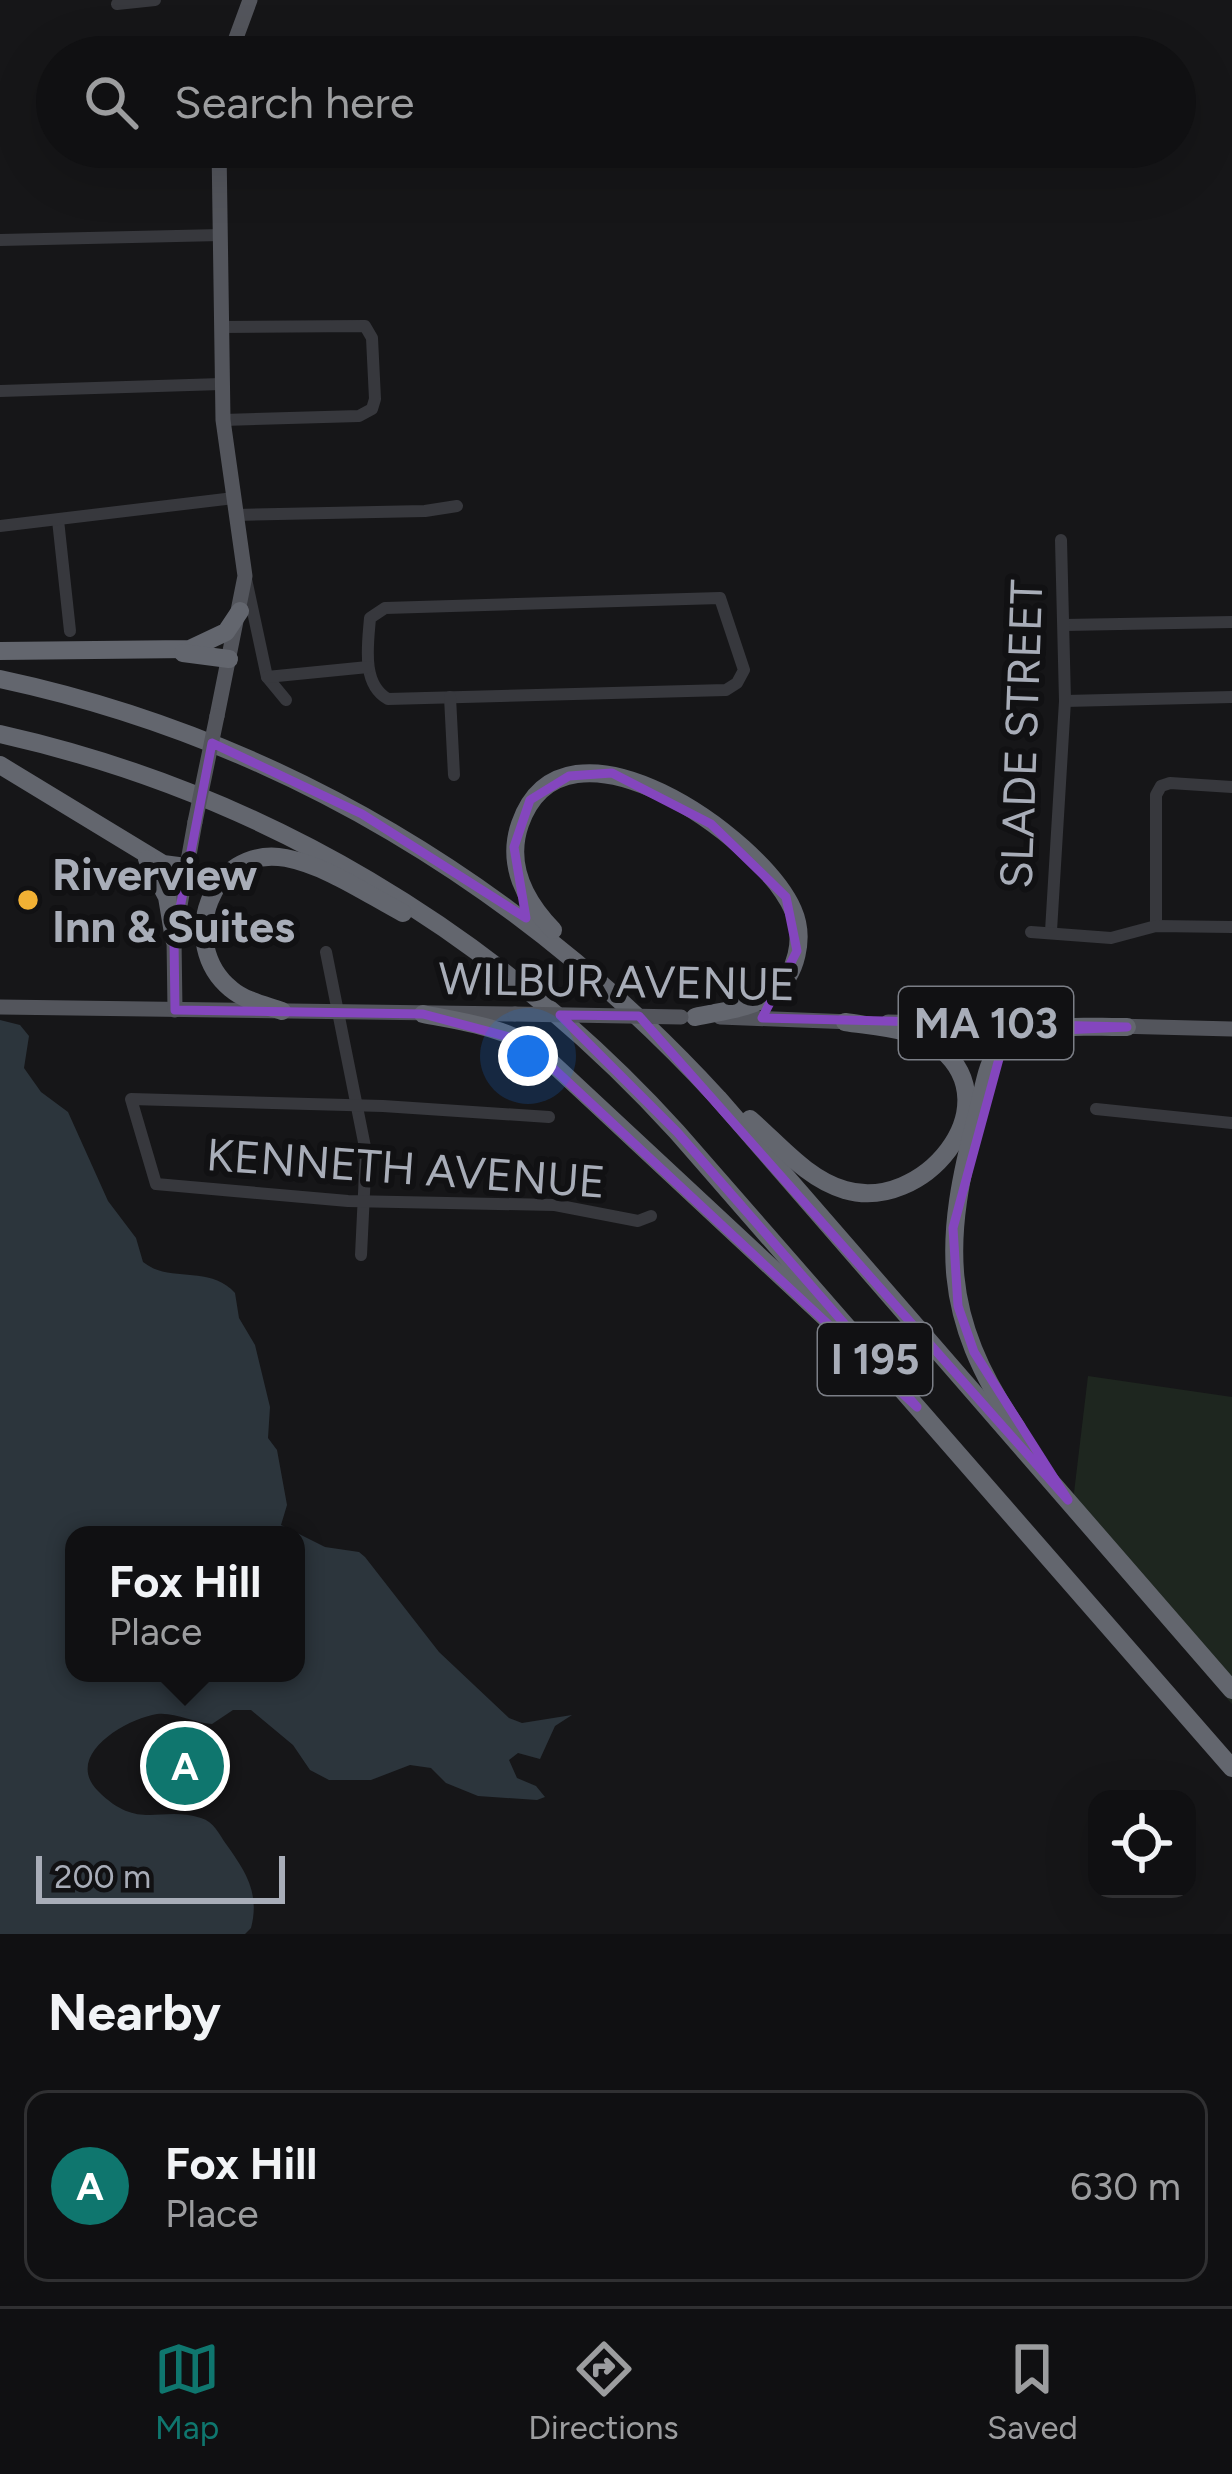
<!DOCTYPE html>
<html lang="en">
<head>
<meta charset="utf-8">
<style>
	:root { --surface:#101012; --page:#19191b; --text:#f1f3f6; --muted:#9c9d9f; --line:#303032; --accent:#0f766e }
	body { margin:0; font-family:Figtree,sans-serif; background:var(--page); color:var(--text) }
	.controls { position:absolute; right:36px; bottom:36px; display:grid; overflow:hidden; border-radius:24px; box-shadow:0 12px 48px #0002 }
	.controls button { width:108px; height:108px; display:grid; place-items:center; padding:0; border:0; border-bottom:3px solid var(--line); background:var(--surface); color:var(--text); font:60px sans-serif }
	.scale { position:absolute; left:36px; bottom:30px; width:249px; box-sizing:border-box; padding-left:12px; border:6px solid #a8adb8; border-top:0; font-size:33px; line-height:42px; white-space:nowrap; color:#a8adb8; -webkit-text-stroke:9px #111113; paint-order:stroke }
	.you { position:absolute; left:528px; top:1056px; width:42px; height:42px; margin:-30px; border:9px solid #fff; border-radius:50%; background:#1a73e8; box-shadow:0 0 0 18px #1a73e833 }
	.badge { display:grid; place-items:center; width:78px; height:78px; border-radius:50%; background:var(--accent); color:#fff; font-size:39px; font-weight:700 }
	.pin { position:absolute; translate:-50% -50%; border:6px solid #fff; box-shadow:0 3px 12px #0006 }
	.popup { position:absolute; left:65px; top:1526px; width:240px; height:156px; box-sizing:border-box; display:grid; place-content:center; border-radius:24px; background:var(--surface); filter:drop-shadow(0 3px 9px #0005); font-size:39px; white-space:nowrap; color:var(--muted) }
	.popup b { font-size:45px; color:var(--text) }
	.popup::after { content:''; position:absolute; left:50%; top:100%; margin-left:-24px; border:24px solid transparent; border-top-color:var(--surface) }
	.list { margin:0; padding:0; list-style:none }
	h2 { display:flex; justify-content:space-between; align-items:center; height:156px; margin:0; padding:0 48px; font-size:51px }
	h2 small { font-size:39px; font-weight:400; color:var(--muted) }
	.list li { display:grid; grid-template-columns:78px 1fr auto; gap:36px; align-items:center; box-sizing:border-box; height:192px; margin:0 24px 24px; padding:0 24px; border:3px solid var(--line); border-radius:24px }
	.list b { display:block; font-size:45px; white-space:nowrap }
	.list p { margin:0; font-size:39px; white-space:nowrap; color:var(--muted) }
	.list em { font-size:39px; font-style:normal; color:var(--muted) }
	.icon { flex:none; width:66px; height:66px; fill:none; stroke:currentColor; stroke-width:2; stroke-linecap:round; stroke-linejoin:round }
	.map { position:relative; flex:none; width:1232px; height:1934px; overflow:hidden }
	.search { position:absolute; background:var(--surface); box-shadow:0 12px 48px #0002; left:36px; right:36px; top:36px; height:132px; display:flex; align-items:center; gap:30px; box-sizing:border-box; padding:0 42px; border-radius:66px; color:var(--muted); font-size:45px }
	.sheet { height:372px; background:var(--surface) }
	nav { display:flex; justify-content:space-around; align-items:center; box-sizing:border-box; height:168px; border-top:3px solid var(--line); background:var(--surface); font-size:33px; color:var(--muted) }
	nav a { display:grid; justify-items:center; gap:6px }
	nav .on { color:var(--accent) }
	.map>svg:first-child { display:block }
	.green { fill:#1e261f }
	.water { fill:#2c353c; fill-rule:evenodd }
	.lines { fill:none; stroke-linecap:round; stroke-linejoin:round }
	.minor { stroke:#37383d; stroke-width:12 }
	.major { stroke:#53555c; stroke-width:15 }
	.highway { stroke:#63666e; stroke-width:18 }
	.major-bridge { stroke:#53555c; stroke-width:15 }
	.marked { fill:none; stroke:#8446be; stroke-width:9; stroke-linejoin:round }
	.poi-dot { fill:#f2b134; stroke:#111113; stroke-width:4.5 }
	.labels { text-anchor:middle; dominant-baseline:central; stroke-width:12; stroke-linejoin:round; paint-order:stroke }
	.shield { fill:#111113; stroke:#7b7e86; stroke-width:3 }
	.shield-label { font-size:42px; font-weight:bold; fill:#a8adb8 }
	.street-label { font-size:45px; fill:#a8adb8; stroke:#111113 }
	.poi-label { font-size:45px; font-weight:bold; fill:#a8adb8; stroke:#111113; text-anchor:start }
</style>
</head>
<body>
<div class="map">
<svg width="1232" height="1934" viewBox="0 0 1232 1934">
	<rect width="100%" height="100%" fill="#161618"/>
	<!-- green -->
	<path class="green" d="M1088,1376L1232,1397V1704L1071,1518Z"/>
	<!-- water -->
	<path class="water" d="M0,1020L20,1025L29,1036L24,1068L41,1092L68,1112L108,1201L136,1238L143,1262C170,1284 209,1264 235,1293L239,1318L255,1345L270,1407L268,1438L277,1450L287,1505L281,1525L325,1547L359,1552L365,1557L439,1652L509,1718L522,1723L572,1715L555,1726L540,1759L518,1753L509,1760L517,1778L536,1786L545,1797L537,1800L478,1796L446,1783L431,1768L410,1765L371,1780H329L310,1770L293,1745L251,1710H233L212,1724C194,1723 175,1712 157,1714C125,1719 63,1756 98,1791C139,1832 159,1805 201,1818C214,1822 219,1834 226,1844C246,1872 260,1893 251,1928L245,1934H0ZM74,1535H296V1673H74Z"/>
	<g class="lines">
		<!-- minor -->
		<g class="minor">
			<path d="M117,4L155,0"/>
			<path d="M0,240L221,235"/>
			<path d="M221,327L365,326L372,338L375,399L372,409L359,416L223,420"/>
			<path d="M0,391L221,384"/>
			<path d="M236,515L425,511L457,506"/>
			<path d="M58,520L70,631"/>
			<path d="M0,526L234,498"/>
			<path d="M246,579L267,677L286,700"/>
			<path d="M720,598L744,670L737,683L726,690L388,699C361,684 368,644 370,618L385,608Z"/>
			<path d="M1064,625L1232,622"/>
			<path d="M267,677L368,667"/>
			<path d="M450,697L454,775"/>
			<path d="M1065,701L1232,697"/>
			<path d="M1156,926V795L1161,786L1170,783L1232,787"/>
			<path d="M1051,931L1065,701L1061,540"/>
			<path d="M1031,932L1111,938L1156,926L1232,927"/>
			<path d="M326,952L366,1152L361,1255"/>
			<path d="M1096,1109L1232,1123"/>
			<path d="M549,1117L383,1106L131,1099L156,1184L348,1201L555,1205L638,1221L651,1216"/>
		</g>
		<!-- major -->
		<g class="major">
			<path d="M229,57L250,0"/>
			<path d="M217,716L245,576L223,420L219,147"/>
			<path d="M0,1007L515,1014"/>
			<path d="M175,1010L174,939L195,822"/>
			<path d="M720,1017L852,1022"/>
			<path d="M888,1022L1044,1025"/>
			<path d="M1116,1026L1232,1029"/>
		</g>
		<!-- highway -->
		<g class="highway">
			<path d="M0,651L190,649L226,632L240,611"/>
			<path d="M183,653L229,659"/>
			<path d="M0,679C281,739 525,888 718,1098L1232,1690"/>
			<path d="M0,734C263,793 496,933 677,1132L1232,1768"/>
			<path d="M0,765L163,864L186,867"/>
			<path d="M147,859L167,897L174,939"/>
			<path d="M553,930C525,901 506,864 520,824C564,698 761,837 793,910C805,937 797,975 773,993C752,1009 721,1011 695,1017"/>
			<path d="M282,1011C265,1005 245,1001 231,989C176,944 210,844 286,858C327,866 367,894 403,913"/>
			<path d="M423,1014C463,1022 504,1027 538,1050L832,1324"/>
			<path d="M750,1119C780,1145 807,1179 845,1190C922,1213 1011,1108 941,1049C916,1028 876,1027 845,1022"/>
			<path d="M1017,1428C940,1315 943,1241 977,1114C983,1094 986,1059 1002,1045C1031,1020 1091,1028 1127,1027"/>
		</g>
		<!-- major-bridge -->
		<g class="major-bridge">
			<path d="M195,822L217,716"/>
			<path d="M515,1014L681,1017"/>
		</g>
	</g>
	<!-- marked area -->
	<path class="marked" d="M212,743L362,814L526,918L514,847L530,800L569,776L612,773L711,824L786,897L797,951L762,1018L1127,1027L1041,1031L1003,1044L953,1228L958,1306L974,1352L1068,1500L639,1016L560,1015L677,1132L917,1407L524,1041L423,1014L175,1010L174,939Z"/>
	<!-- markers -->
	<circle class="poi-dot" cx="28" cy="900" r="12"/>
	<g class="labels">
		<!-- shield labels -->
		<g class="shield">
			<rect x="899" y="987" width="174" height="72" rx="9"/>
			<rect x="818" y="1323" width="114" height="72" rx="9"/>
		</g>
		<g class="shield-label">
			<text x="986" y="1023">MA 103</text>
			<text x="875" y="1359">I 195</text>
		</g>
		<!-- street labels -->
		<g class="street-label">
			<text transform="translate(1021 734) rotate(-88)">SLADE STREET</text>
			<text transform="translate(617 981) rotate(1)">WILBUR AVENUE</text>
			<text transform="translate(406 1168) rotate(4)">KENNETH AVENUE</text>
		</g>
		<!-- poi labels -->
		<g class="poi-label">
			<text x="52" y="874">Riverview<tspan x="52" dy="52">Inn &amp; Suites</tspan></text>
		</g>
	</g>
</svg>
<div class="controls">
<button><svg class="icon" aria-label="locate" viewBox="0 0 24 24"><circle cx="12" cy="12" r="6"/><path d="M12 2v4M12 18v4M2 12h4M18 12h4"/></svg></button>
</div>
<div class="scale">200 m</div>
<div class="you"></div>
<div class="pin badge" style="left:185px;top:1766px">A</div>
<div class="popup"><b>Fox Hill</b>Place</div>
<div class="search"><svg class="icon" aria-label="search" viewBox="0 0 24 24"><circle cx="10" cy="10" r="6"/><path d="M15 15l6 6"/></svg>Search here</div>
</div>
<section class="sheet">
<h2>Nearby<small></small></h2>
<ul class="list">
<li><span class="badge">A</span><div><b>Fox Hill</b><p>Place</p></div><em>630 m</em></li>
</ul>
</section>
<nav>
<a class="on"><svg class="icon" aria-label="map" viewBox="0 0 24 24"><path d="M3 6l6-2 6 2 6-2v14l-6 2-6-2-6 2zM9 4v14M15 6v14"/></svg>Map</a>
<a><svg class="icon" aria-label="directions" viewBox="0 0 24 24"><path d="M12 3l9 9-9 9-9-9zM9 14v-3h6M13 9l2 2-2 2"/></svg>Directions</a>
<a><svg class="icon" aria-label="saved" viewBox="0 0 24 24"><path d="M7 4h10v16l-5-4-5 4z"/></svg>Saved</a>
</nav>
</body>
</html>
